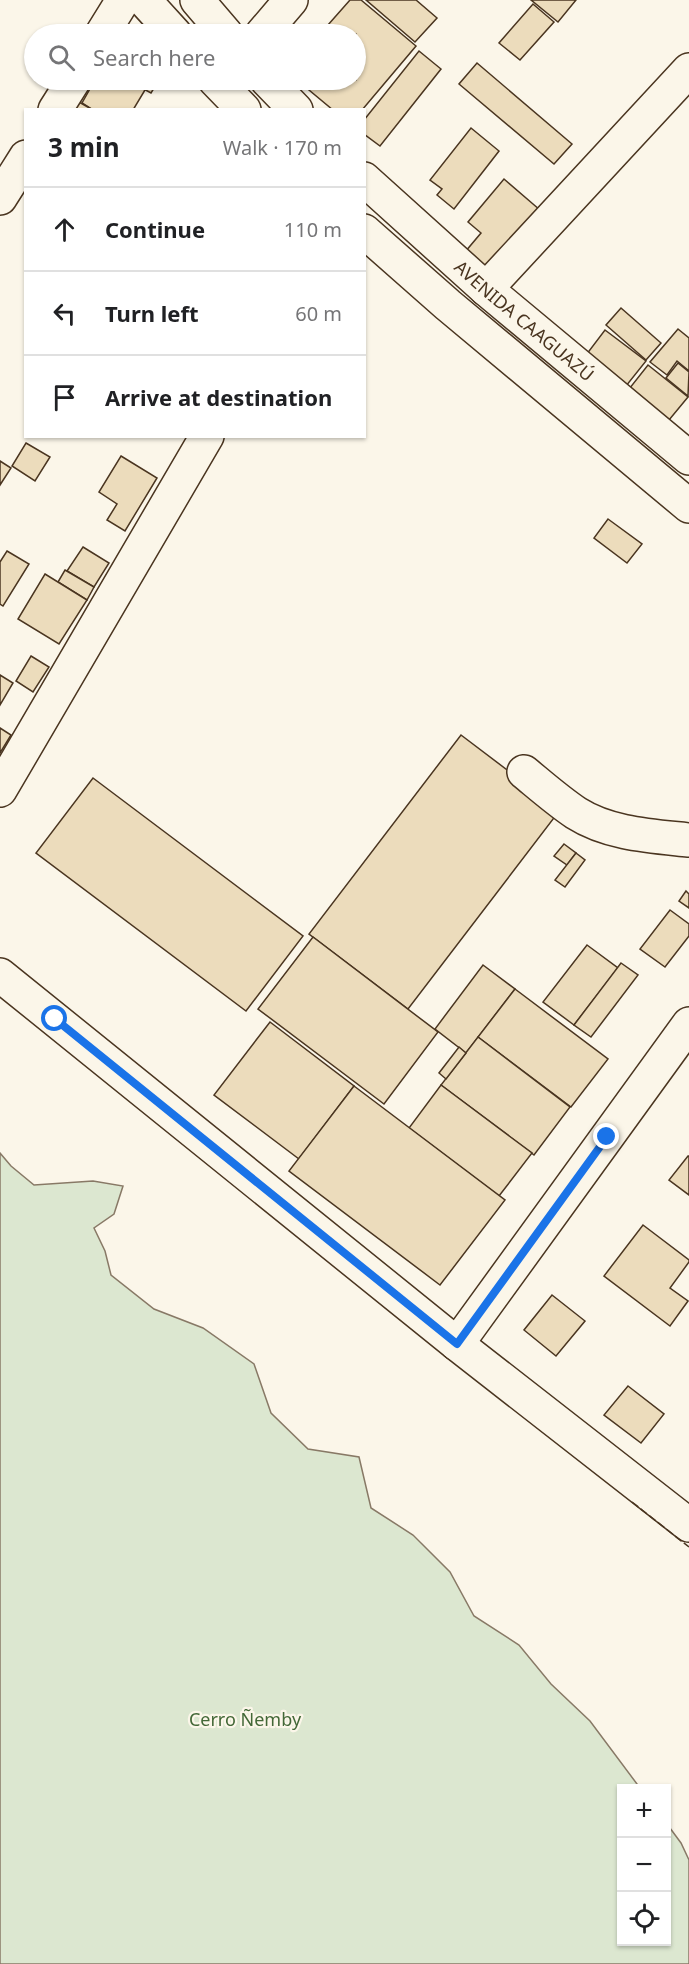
<!DOCTYPE html>
<html lang="en">
<head>
<meta charset="utf-8">
<style>
	:root { --surface:#fff; --page:#f6f6f6; --text:#202124; --muted:#757577; --line:#e0e0e0 }
	body { margin:0; font-family:"Noto Sans",sans-serif; background:var(--page); color:var(--text) }
	.controls { position:absolute; right:18px; bottom:18px; display:grid; overflow:hidden; border-radius:0px; box-shadow:0 2px 4px #0004 }
	.controls button { width:54px; height:54px; display:grid; place-items:center; padding:0; border:0; border-bottom:2px solid var(--line); background:var(--surface); color:var(--text); font:30px sans-serif }
	.stop { position:absolute; width:18px; height:18px; margin:-14px; border:4px solid #1a73e8; border-radius:50%; background:#fff }
	.stop.end { background:#1a73e8; border-color:#fff; box-shadow:0 2px 6px #0008 }
	.list { margin:0; padding:0; list-style:none }
	h2 { display:flex; justify-content:space-between; align-items:center; height:78px; margin:0; padding:0 24px; font-size:26px }
	h2 small { font-size:20px; font-weight:400; color:var(--muted) }
	.list li { display:grid; grid-template-columns:39px 1fr auto; gap:18px; align-items:center; box-sizing:border-box; height:84px; padding:0 24px; border-top:2px solid var(--line) }
	.list b { display:block; font-size:22px; white-space:nowrap }
	.list em { font-size:20px; font-style:normal; color:var(--muted) }
	.icon { flex:none; width:33px; height:33px; fill:none; stroke:currentColor; stroke-width:2; stroke-linecap:round; stroke-linejoin:round }
	.map { position:relative; flex:none; width:689px; height:1964px; overflow:hidden }
	.search { position:absolute; background:var(--surface); box-shadow:0 2px 4px #0004; left:24px; top:24px; width:342px; height:66px; display:flex; align-items:center; gap:15px; box-sizing:border-box; padding:0 21px; border-radius:33px; color:var(--muted); font-size:22px }
	.panel { position:absolute; background:var(--surface); box-shadow:0 2px 4px #0004; left:24px; top:108px; width:342px; height:330px; border-radius:0px }
	.map>svg:first-child { display:block }
	.green { fill:#dce7d0; stroke:#887966; stroke-width:1.5 }
	.building { fill:#ecdcbc; stroke:#4a3520; stroke-width:1.5 }
	.lines { fill:none; stroke-linecap:round; stroke-linejoin:round }
	.minor-casing { stroke:#4a3520; stroke-width:36 }
	.minor { stroke:#fbf6e9; stroke-width:33 }
	.fence { stroke:#4a3520; stroke-width:1.5; stroke-dasharray:8 3; stroke-linecap:butt }
	.route { stroke:#1a73e8; stroke-width:8 }
	.labels { text-anchor:middle; dominant-baseline:central; stroke-width:4.5; stroke-linejoin:round; paint-order:stroke }
	.street-label { font-size:18px; fill:#4a3520; stroke:#fbf6e9 }
	.park-label { font-size:18px; fill:#436837; stroke:#fbf6e9 }
</style>
</head>
<body>
<div class="map">
<svg width="689" height="1964" viewBox="0 0 689 1964">
	<rect width="100%" height="100%" fill="#fbf6e9"/>
	<!-- green -->
	<path class="green" d="M0,1153L11,1166L34,1185L93,1181L123,1186L114,1214L94,1228L105,1251L111,1275L154,1309L203,1328L254,1364L271,1413L308,1449L359,1457L371,1508L413,1535L450,1572L474,1616L519,1645L551,1684L590,1721L640,1788H622V1942H666L667,1824L681,1843L689,1860V1964H0Z"/>
	<!-- building -->
	<g class="building">
		<path d="M350,0H361L416,46L362,110H333L297,80H356V34H320Z"/>
		<path d="M366,0H416L437,18L415,42Z"/>
		<path d="M531,0H576L558,22Z"/>
		<path d="M533,4L554,22L520,60L499,43Z"/>
		<path d="M419,51L441,69L380,146L364,134V120Z"/>
		<path d="M477,63L572,144L554,164L459,84Z"/>
		<path d="M95,80H127L145,90L133,110H93L82,103Z"/>
		<path d="M127,80H159L151,93Z"/>
		<path d="M79,102L93,110H74Z"/>
		<path d="M471,128L499,151L454,209L437,195L442,189L430,180Z"/>
		<path d="M504,179L540,210L488,272L465,252L481,233L468,222Z"/>
		<path d="M621,308L661,343L646,360L606,325Z"/>
		<path d="M678,329L689,338V371L677,361L667,375L650,362Z"/>
		<path d="M605,330L646,361L626,386L586,355Z"/>
		<path d="M678,363L689,372L688,396L666,378Z"/>
		<path d="M648,365L688,397L669,420L629,389Z"/>
		<path d="M26,443L50,457L35,481L12,466Z"/>
		<path d="M121,456L157,478L125,531L107,520L117,504L99,492Z"/>
		<path d="M0,461L11,468L0,485Z"/>
		<path d="M608,519L642,544L627,563L594,538Z"/>
		<path d="M83,547L109,563L94,587L67,571Z"/>
		<path d="M7,551L29,564L3,606L0,604V562Z"/>
		<path d="M65,570L94,587L87,600L58,582Z"/>
		<path d="M45,574L87,600L59,644L18,619Z"/>
		<path d="M31,656L49,667L33,692L16,681Z"/>
		<path d="M0,675L13,683L0,705Z"/>
		<path d="M0,728L11,735L0,753Z"/>
		<path d="M461,735L560,810L408,1009L309,934Z"/>
		<path d="M93,778L303,936L246,1011L36,853Z"/>
		<path d="M564,844L576,853L567,865L554,856Z"/>
		<path d="M576,853L585,860L565,887L555,880Z"/>
		<path d="M686,891L689,894V908L679,901Z"/>
		<path d="M670,910L689,924V936L665,967L640,949Z"/>
		<path d="M313,937L438,1032L384,1104L258,1009Z"/>
		<path d="M587,945L618,968L574,1025L543,1002Z"/>
		<path d="M621,963L638,975L591,1037L574,1025Z"/>
		<path d="M483,965L515,989L466,1053L435,1029Z"/>
		<path d="M515,989L608,1059L571,1107L478,1037Z"/>
		<path d="M270,1022L354,1086L299,1159L214,1095Z"/>
		<path d="M478,1037L570,1107L534,1155L441,1085Z"/>
		<path d="M459,1047L466,1053L446,1079L439,1073Z"/>
		<path d="M441,1085L532,1153L499,1196L409,1128Z"/>
		<path d="M354,1086L505,1200L440,1285L289,1171Z"/>
		<path d="M688,1156H689V1195L669,1180Z"/>
		<path d="M643,1225L689,1260V1262L670,1288L688,1301L670,1326L604,1276Z"/>
		<path d="M552,1295L585,1321L556,1356L524,1330Z"/>
		<path d="M628,1386L664,1414L641,1443L604,1415Z"/>
	</g>
	<g class="lines">
		<defs>
			<g id="minor">
				<path d="M144,0L175,34"/>
				<path d="M197,0L226,34"/>
				<path d="M102,34L123,0"/>
				<path d="M262,34L291,0"/>
				<path d="M215,80L244,110"/>
				<path d="M267,80L296,110"/>
				<path d="M55,110L74,80"/>
				<path id="s1" d="M364,179L486,289L689,458"/>
				<path d="M0,198L26,157"/>
				<path d="M364,231L448,305L689,506"/>
				<path d="M486,289L689,70"/>
				<path d="M524,772C541,786 558,801 576,813C609,834 651,836 689,840"/>
				<path d="M0,790L207,436"/>
				<path d="M0,975L457,1344L689,1525"/>
				<path d="M457,1344L689,1024"/>
			</g>
		</defs>
		<!-- minor casing -->
		<use href="#minor" class="minor-casing"/>
		<!-- minor -->
		<use href="#minor" class="minor"/>
		<!-- fence -->
		<path class="fence" d="M632,1502L689,1547"/>
	</g>
	<g class="lines">
		<!-- route -->
		<path class="route" d="M55,1019L457,1344L607,1137"/>
	</g>
	<g class="labels">
		<!-- street labels -->
		<g class="street-label">
			<text stroke="none"><textPath href="#s1" startOffset="214">AVENIDA CAAGUAZÚ</textPath></text>
		</g>
		<!-- park labels -->
		<g class="park-label">
			<text x="245" y="1719">Cerro Ñemby</text>
		</g>
	</g>
</svg>
<div class="controls">
<button>+</button>
<button>−</button>
<button><svg class="icon" aria-label="locate" viewBox="0 0 24 24"><circle cx="12" cy="12" r="6"/><path d="M12 2v4M12 18v4M2 12h4M18 12h4"/></svg></button>
</div>
<div class="stop" style="left:55px;top:1019px"></div>
<div class="stop end" style="left:607px;top:1137px"></div>
<div class="search"><svg class="icon" aria-label="search" viewBox="0 0 24 24"><circle cx="10" cy="10" r="6"/><path d="M15 15l6 6"/></svg>Search here</div>
<section class="panel">
<h2>3 min<small>Walk · 170 m</small></h2>
<ul class="list">
<li><svg class="icon" aria-label="ahead" viewBox="0 0 24 24"><path d="M12 20V5M6 11l6-6 6 6"/></svg><div><b>Continue</b></div><em>110 m</em></li>
<li><svg class="icon" aria-label="left" viewBox="0 0 24 24"><path d="M17 20v-9H6M10 6l-5 5 5 5"/></svg><div><b>Turn left</b></div><em>60 m</em></li>
<li><svg class="icon" aria-label="arrive" viewBox="0 0 24 24"><path d="M6 21V4h12l-3 4 3 4H6"/></svg><div><b>Arrive at destination</b></div></li>
</ul>
</section>
</div>
</body>
</html>
